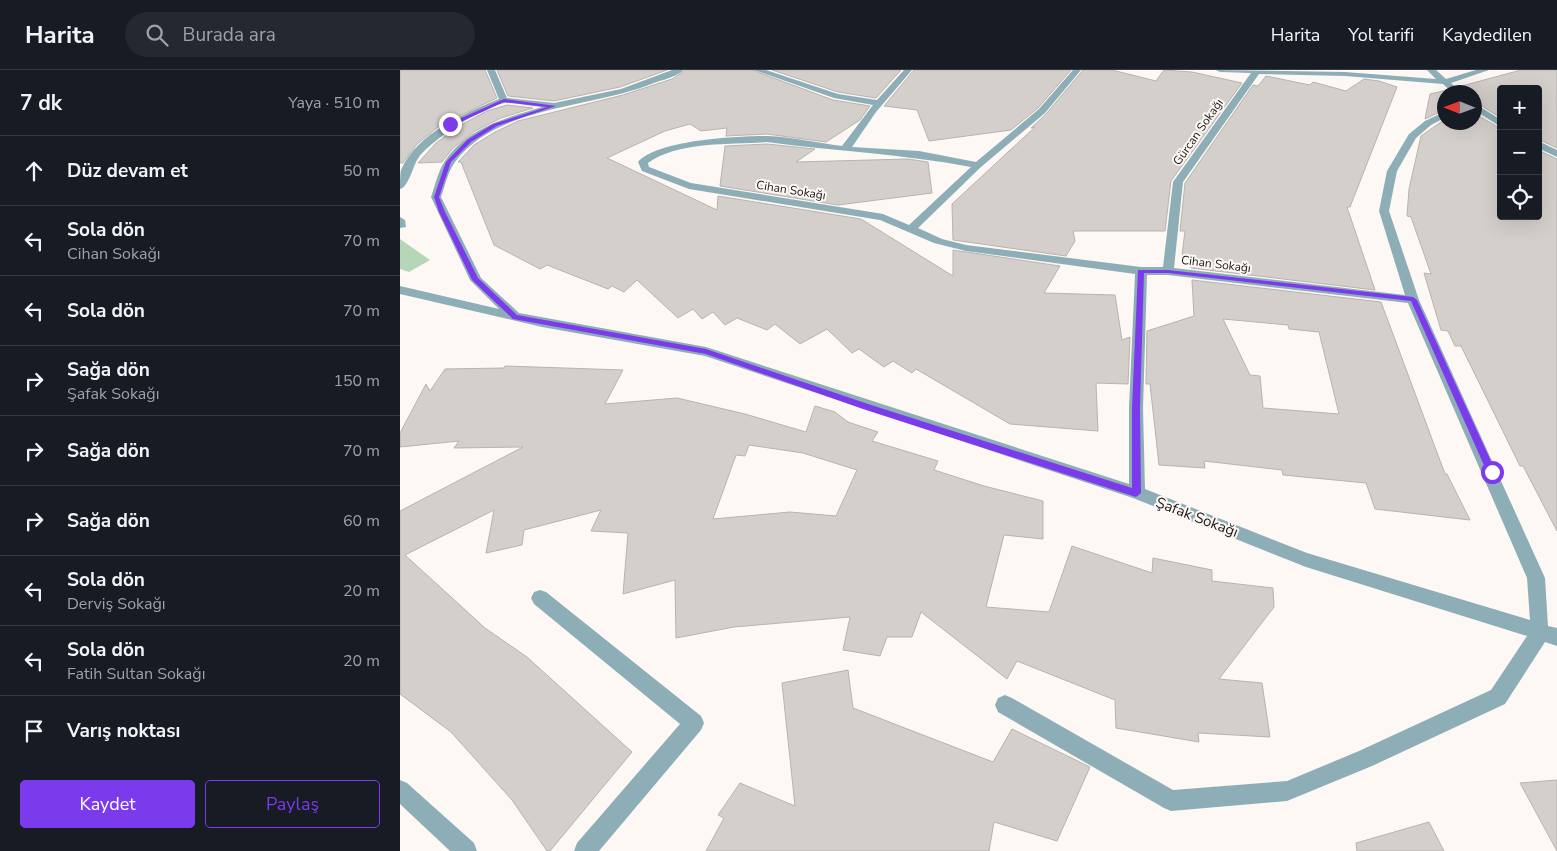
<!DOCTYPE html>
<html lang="tr">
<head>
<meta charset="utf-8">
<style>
	:root { --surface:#171b24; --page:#242831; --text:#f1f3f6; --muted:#9ea1a6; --line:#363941; --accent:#7c3aed }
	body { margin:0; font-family:"Nunito Sans",sans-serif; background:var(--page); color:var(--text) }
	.controls { position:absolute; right:15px; top:15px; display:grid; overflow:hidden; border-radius:5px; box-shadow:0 5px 20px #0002 }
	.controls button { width:45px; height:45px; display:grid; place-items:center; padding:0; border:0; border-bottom:1px solid var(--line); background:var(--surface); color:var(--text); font:25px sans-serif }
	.compass { position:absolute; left:1037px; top:15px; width:45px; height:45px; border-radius:50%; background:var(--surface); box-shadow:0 5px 20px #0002; rotate:271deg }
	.stop { position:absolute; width:15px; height:15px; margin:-11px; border:4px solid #7c3aed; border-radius:50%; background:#fff }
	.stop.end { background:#7c3aed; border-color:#fff; box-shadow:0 1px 5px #0008 }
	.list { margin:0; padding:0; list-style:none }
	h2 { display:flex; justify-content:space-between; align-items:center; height:65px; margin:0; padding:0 20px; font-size:21px }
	h2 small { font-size:16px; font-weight:400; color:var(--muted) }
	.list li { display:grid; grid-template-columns:32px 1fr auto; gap:15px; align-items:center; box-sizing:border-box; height:70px; padding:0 20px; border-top:1px solid var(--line) }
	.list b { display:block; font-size:19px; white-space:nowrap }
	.list p { margin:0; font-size:16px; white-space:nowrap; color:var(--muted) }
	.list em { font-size:16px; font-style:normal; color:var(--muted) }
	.actions { display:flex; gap:10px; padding:15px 20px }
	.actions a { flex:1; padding:11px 0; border:1px solid var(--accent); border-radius:5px; text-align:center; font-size:18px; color:var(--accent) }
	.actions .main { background:var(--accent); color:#fff }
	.icon { flex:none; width:28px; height:28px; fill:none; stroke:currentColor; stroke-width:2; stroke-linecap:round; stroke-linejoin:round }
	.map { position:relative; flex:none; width:1157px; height:781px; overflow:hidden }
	header { display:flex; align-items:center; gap:30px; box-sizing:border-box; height:70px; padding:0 25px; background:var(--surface); border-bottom:1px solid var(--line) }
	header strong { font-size:24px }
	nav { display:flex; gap:28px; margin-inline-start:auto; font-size:18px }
	.search { width:350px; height:45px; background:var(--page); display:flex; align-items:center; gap:12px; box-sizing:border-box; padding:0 18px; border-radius:28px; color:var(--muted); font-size:19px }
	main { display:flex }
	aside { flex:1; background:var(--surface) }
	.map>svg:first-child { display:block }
	.green { fill:#b6d7b7 }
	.building { fill:#d4cfcb; stroke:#b7b3af; fill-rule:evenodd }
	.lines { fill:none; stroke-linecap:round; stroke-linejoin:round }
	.street { fill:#8daeb7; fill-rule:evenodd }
	.route { fill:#7c3aed }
	.labels { text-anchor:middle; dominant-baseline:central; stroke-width:4; stroke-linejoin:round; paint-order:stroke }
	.far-street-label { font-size:12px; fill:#1b1918; stroke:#fef8f5 }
	.street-label { font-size:15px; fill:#1b1918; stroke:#fef8f5 }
</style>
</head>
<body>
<header>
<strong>Harita</strong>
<div class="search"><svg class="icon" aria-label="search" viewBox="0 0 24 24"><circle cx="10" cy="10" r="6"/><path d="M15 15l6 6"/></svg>Burada ara</div>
<nav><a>Harita</a><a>Yol tarifi</a><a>Kaydedilen</a></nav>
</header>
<main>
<aside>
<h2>7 dk<small>Yaya · 510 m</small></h2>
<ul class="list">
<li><svg class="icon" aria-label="ahead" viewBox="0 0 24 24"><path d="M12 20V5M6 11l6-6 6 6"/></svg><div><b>Düz devam et</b></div><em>50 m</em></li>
<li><svg class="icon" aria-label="left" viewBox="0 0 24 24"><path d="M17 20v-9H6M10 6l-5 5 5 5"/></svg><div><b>Sola dön</b><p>Cihan Sokağı</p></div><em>70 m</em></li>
<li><svg class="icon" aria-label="left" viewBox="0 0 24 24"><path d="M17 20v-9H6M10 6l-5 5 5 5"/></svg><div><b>Sola dön</b></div><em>70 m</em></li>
<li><svg class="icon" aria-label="right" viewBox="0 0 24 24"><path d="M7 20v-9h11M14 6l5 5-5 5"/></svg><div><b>Sağa dön</b><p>Şafak Sokağı</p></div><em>150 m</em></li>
<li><svg class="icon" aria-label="right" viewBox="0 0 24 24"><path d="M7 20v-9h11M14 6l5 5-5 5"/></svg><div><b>Sağa dön</b></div><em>70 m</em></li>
<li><svg class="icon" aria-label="right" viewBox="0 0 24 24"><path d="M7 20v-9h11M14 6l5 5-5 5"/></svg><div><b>Sağa dön</b></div><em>60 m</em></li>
<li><svg class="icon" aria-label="left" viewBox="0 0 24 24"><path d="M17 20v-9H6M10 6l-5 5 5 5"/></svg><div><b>Sola dön</b><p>Derviş Sokağı</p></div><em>20 m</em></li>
<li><svg class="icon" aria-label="left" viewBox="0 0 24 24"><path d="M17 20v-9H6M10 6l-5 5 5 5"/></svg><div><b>Sola dön</b><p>Fatih Sultan Sokağı</p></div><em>20 m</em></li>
<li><svg class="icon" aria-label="arrive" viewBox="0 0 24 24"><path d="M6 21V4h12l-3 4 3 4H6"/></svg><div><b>Varış noktası</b></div></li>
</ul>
<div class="actions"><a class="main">Kaydet</a><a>Paylaş</a></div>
</aside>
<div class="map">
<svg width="1157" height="781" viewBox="0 0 1157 781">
	<rect width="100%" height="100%" fill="#fef8f5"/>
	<!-- green -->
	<path class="green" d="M0,169L30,190L9,202L0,199Z"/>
	<!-- building -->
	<g class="building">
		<path d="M0,0H85L97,28L42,54L17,74L3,93H0Z"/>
		<path d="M97,0H267L220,17L154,31L108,26Z"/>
		<path d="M286,0H352L433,30L470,36L460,50L426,72L367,64L326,66L327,58L301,61L290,54L265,61L207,88L317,140L318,126L461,149L553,206V180L660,196L644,223L715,225L722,270L730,267L728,314L696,313L698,361L610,354L516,299L512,303L493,291L484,297L459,279L452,283L427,259L400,274L375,254L367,260L337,248L325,255L313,242L302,249L293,239L278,248L237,210L224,222L212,216L208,219L147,195L140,199L94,175L61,92H58L74,75L95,62L118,51L223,25L272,9Z"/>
		<path d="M372,0H501L476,28L438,22Z"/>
		<path d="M514,0H671L638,38L611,60L529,71L517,40L484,36Z"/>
		<path d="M683,0H712L756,11L764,0L792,2L842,13L771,111L765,161H673L675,171L666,186L553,170L552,134L635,57L631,58L646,44Z"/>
		<path d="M1121,0H1157V78L1138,69V19H1101V48L1074,31V22H1063L1058,17Z"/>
		<path d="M866,6L910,15L913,12L946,21L964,9L979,11L997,17L950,137H947L975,220L791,198L790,186L782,185L785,161H780L785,113L853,15L858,16Z"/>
		<path d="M1047,20L1050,22H1044V40L1025,49L1030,24Z"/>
		<path d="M107,35L133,38L101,48L75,61L53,78L42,92L18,93L36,73L61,55L87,41Z"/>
		<path d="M1074,43L1101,59V146H1138V80L1157,89V461L1123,396H1120L1061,276H1055L1048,261L1041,260L1024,203L1031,204L1011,147L1007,146L1009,119L1021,66L1044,50V52H1074Z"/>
		<path d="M367,74L415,79L396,92L508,89L528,92L532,123L438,135L320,116L325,76Z"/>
		<path d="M792,210L981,232L1045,404H1047L1070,450L975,439L966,413L883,405L882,400L804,391L805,398L759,395L750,314H746L747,261L794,246ZM823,249L888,255L889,259L919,262L939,344L863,338L860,306L850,305Z"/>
		<path d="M105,296L223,300L205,334L277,328L345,344L406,362L415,336L435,342L448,352L478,362L472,371L538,391L534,400L584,416L643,431V469L604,465L586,537L649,542L672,476L752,503L753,488L812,500V511L873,518L874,537L819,609L862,613L870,667L798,663L799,672L716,658L715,630L617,591L607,609L521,542L512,567H487L480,586L443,580L450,547L334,557L276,568L275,510L223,524L228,463L191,461L201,440L124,460L122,475L86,483L94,440L5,485L85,558L127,587L232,682L150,781H147L112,730L51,662L0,624V441L123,377L54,378L59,371L0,377V363L26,314L30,321L45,299L104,298ZM349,375L403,383L457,400L436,446L390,442L313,449L336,385L345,386Z"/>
		<path d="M448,600L453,638L593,692L612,659L690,697L657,771L594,752L589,781H306L324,748L318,745L340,713L395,736L382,613Z"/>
		<path d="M1157,710V781L1120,713Z"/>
		<path d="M1029,752L1044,781H957L956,773Z"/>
	</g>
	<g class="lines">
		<!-- street -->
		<g class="street">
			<path d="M87,0H95L107,28L154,33L221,19L272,0H284C275,8 257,11 246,16C186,38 96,37 55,92C48,101 45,116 41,127L81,208L119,243L306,277L729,414V338L735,204L566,181L534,173L480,150L289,119L242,101L238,92C257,70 337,66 367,66C392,67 418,73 442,76L473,35L434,28L354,0H366L438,24L477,30L504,0H512L476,42L452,77L519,81L576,92L639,39L673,0H681L645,43L581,97L518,158L542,169L566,175L741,197H763L773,112L851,3L820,2L816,0L945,2L1036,9L1027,0H1036L1046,9L1076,0H1089L1051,13L1061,22H1052L1043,14L945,6L859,4L783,112L774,198L1005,225L979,141L987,101L1009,64L1025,51L1044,42V48L1031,55L1016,68L997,101L989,141L1019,230L1145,508L1148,556L1157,558V576L1145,572L1105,634L972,696L887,731L771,741L764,738L598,642L595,635L598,628L605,625L612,628L773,720L887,711L959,681L1091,620L1127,566L906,497L733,428L305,286L142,257L0,224V216L99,239L70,210L31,127C35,116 38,101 45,91C67,58 106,48 142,37C130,36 118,33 107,33C86,33 32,70 19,87C13,95 9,117 0,119C0,113 0,105 1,100C18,62 64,44 99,29ZM367,72C435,81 503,84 571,97L509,155L483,144L291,113L249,97L248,93C278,71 330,75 367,72ZM747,205H768L1008,233L1127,508L1130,550L907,483L745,419L743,338Z"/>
			<path d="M1074,33L1101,50V57L1074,40Z"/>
			<path d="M1138,71L1157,80V87L1138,78Z"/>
			<path d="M0,147L5,150L6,157L0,158Z"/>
			<path d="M140,520L146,522L301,646L304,653L301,660L199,781H174L177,773L280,654L134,534L131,528L134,522Z"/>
			<path d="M0,710L7,713L74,773L77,781H50L0,734Z"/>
		</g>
	</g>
	<!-- route -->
	<path class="route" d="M104,29L156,36L97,56L71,72L51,92L39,127L45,142L78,208L117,245L306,279L468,334L732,418V338L738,200H768L1013,227L1017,230L1096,402L1092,405L1087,402L1011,231L768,203H744L740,338L741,423L736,427L463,339L306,284L113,249L72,210L39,142L34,127L46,92L67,70L93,54L147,37L104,32L52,56L48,54Z"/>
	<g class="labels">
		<!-- far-street labels -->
		<g class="far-street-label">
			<text transform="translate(798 62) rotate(-55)">Gürcan Sokağı</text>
			<text transform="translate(391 120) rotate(9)">Cihan Sokağı</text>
			<text transform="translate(816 194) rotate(7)">Cihan Sokağı</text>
		</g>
		<!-- street labels -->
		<g class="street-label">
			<text transform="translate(797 447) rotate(21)">Şafak Sokağı</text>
		</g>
	</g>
</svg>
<div class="controls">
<button>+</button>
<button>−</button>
<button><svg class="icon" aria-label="locate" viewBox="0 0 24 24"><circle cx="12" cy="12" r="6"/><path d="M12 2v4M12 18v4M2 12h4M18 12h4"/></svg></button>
</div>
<svg class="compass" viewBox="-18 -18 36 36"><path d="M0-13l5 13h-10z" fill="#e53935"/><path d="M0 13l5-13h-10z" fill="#9ea1a6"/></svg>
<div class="stop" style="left:1092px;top:402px"></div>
<div class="stop end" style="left:50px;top:54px"></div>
</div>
</main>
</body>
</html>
